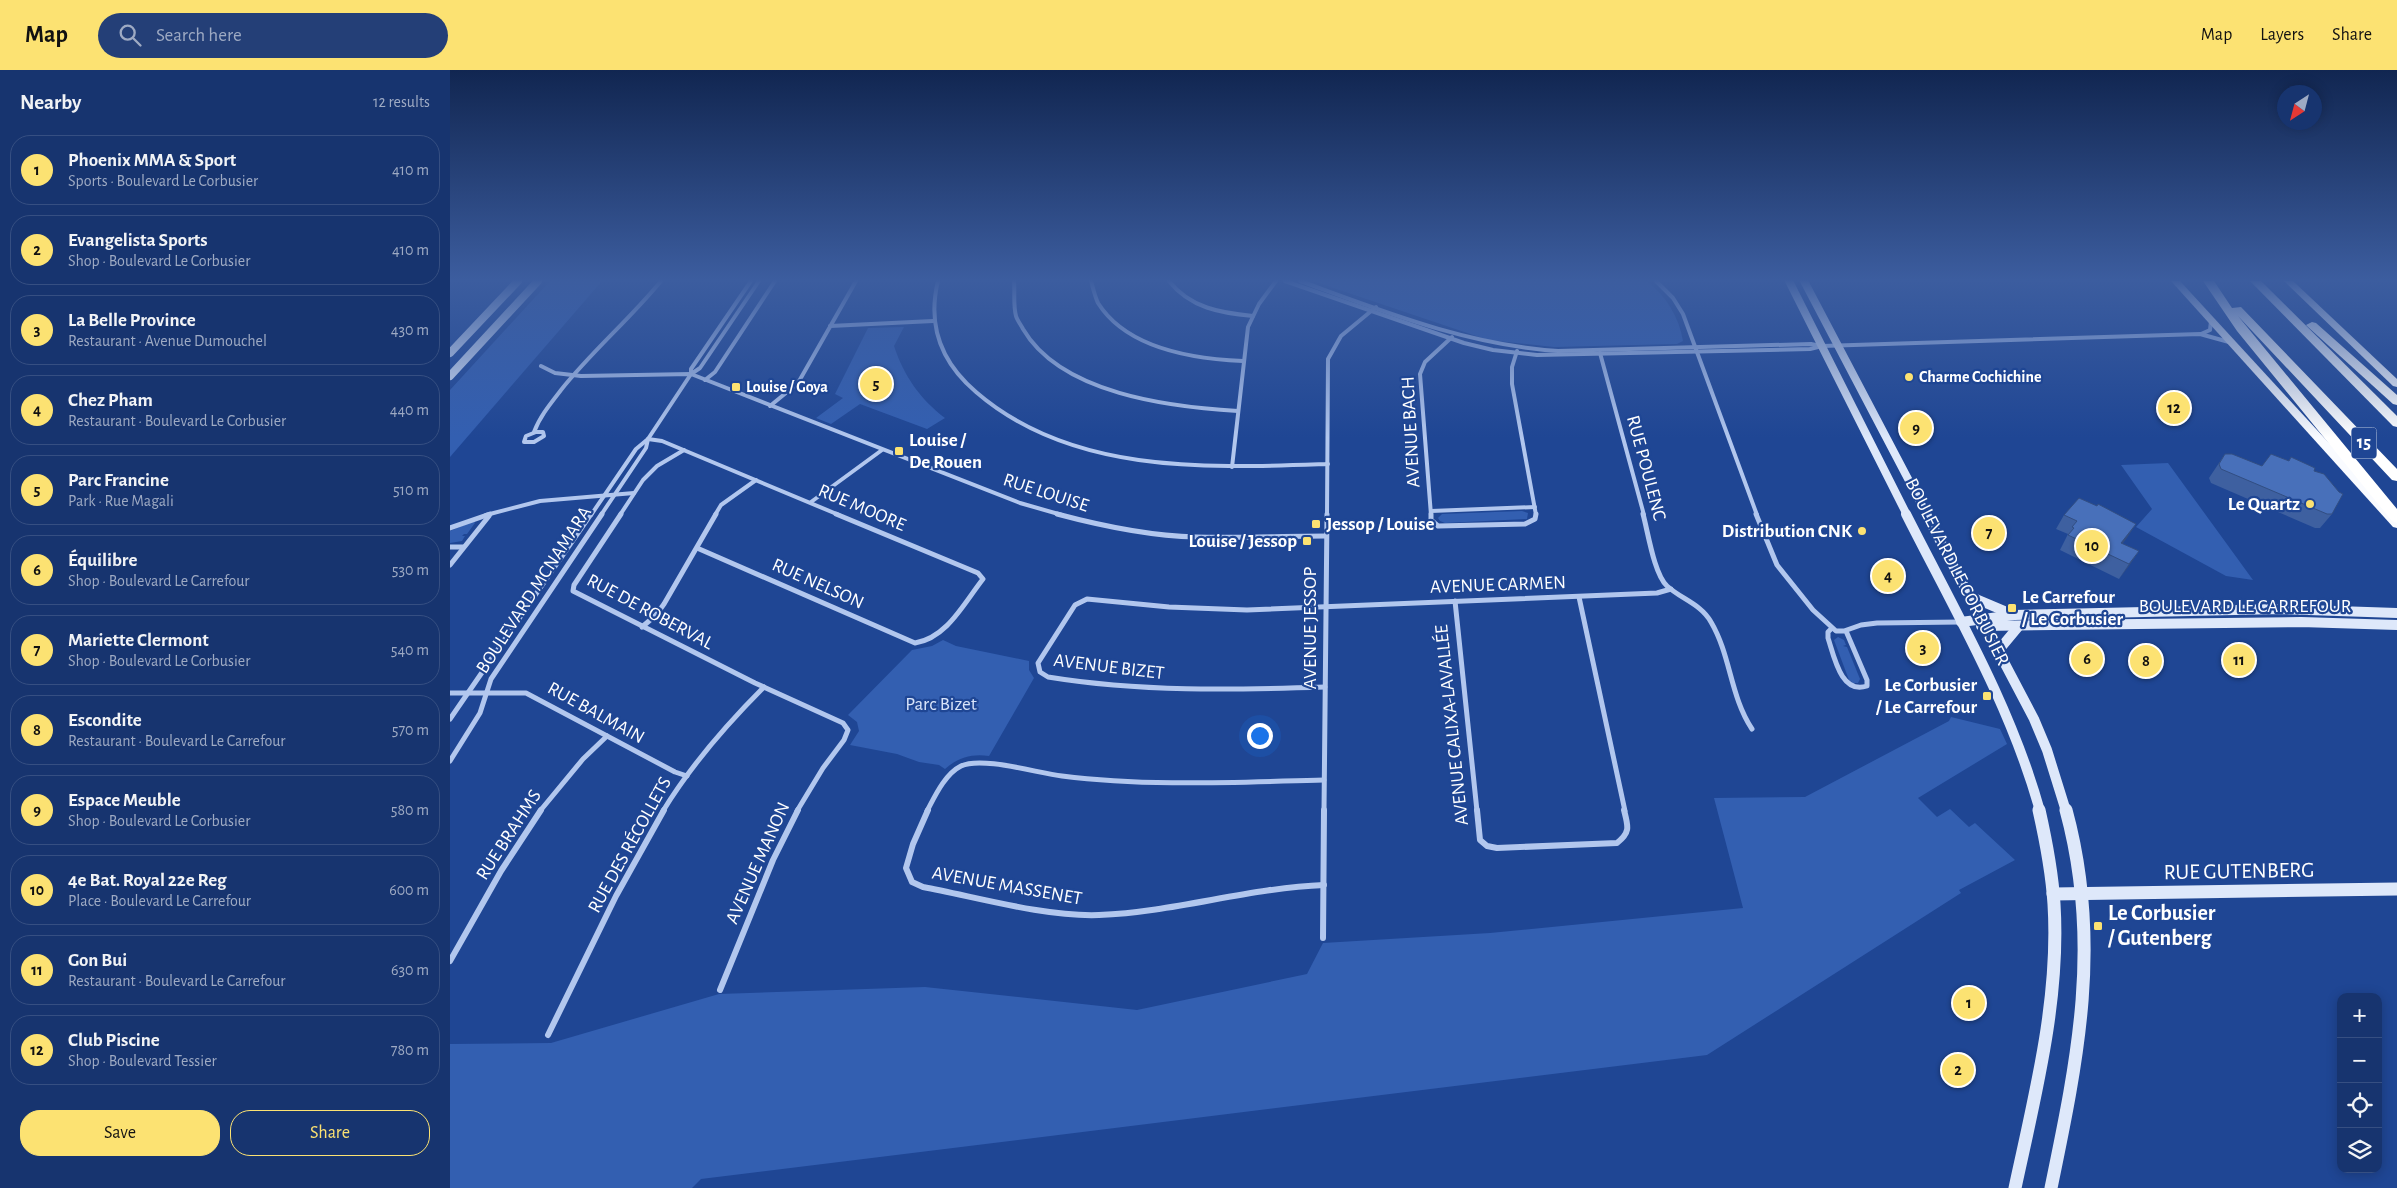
<!DOCTYPE html>
<html lang="en">
<head>
<meta charset="utf-8">
<style>
	:root { --surface:#17346f; --page:#243f77; --text:#f1f3f6; --muted:#9eaac3; --line:#364f82; --accent:#fce272 }
	body { margin:0; font-family:"Alegreya Sans",sans-serif; background:var(--page); color:var(--text) }
	.controls { position:absolute; right:15px; bottom:15px; display:grid; overflow:hidden; border-radius:10px; box-shadow:0 2px 12px #0003 }
	.controls button { width:45px; height:45px; display:grid; place-items:center; padding:0; border:0; border-bottom:1px solid var(--line); background:var(--surface); color:var(--text); font:25px sans-serif }
	.compass { position:absolute; left:1827px; top:15px; width:45px; height:45px; border-radius:50%; background:var(--surface); box-shadow:0 2px 12px #0003; rotate:216deg }
	.you { position:absolute; left:809px; top:665px; width:18px; height:18px; margin:-12px; border:4px solid #fff; border-radius:50%; background:#1a73e8; box-shadow:0 0 0 8px #1a73e833 }
	.badge { display:grid; place-items:center; width:32px; height:32px; border-radius:50%; background:var(--accent); color:#111; font-size:16px; font-weight:700 }
	.pin { position:absolute; translate:-50% -50%; border:2px solid #fff; box-shadow:0 1px 5px #0006 }
	.list { margin:0; padding:0; list-style:none }
	h2 { display:flex; justify-content:space-between; align-items:center; height:65px; margin:0; padding:0 20px; font-size:21px }
	h2 small { font-size:16px; font-weight:400; color:var(--muted) }
	.list li { display:grid; grid-template-columns:32px 1fr auto; gap:15px; align-items:center; box-sizing:border-box; height:70px; margin:0 10px 10px; padding:0 10px; border:1px solid var(--line); border-radius:20px }
	.list b { display:block; font-size:19px; white-space:nowrap }
	.list p { margin:0; font-size:16px; white-space:nowrap; color:var(--muted) }
	.list em { font-size:16px; font-style:normal; color:var(--muted) }
	.actions { display:flex; gap:10px; padding:15px 20px }
	.actions a { flex:1; padding:11px 0; border:1px solid var(--accent); border-radius:20px; text-align:center; font-size:18px; color:var(--accent) }
	.actions .main { background:var(--accent); color:#111 }
	.icon { flex:none; width:28px; height:28px; fill:none; stroke:currentColor; stroke-width:2; stroke-linecap:round; stroke-linejoin:round }
	.map { position:relative; flex:none; width:1947px; height:1118px; overflow:hidden }
	header { display:flex; align-items:center; gap:30px; box-sizing:border-box; height:70px; padding:0 25px; background:var(--accent); color:#111 }
	header strong { font-size:24px }
	nav { display:flex; gap:28px; margin-inline-start:auto; font-size:18px }
	.search { width:350px; height:45px; background:var(--page); display:flex; align-items:center; gap:12px; box-sizing:border-box; padding:0 18px; border-radius:28px; color:var(--muted); font-size:19px }
	main { display:flex }
	aside { flex:1; background:var(--surface) }
	.map>svg:first-child { display:block }
	.green { fill:#335fb1 }
	.lines { fill:none; stroke-linecap:round; stroke-linejoin:round }
	.street-far2 { stroke:#b2c7ee; stroke-width:4 }
	.street-far1 { stroke:#b2c7ee; stroke-width:5 }
	.street { stroke:#b2c7ee; stroke-width:6 }
	.secondary-far2 { stroke:#dee8fa; stroke-width:8 }
	.secondary-far1 { stroke:#dee8fa; stroke-width:10 }
	.secondary { stroke:#dee8fa; stroke-width:13 }
	.primary { fill:#f9fbff; fill-rule:evenodd }
	.highway { fill:#fff; fill-rule:evenodd }
	.wall { fill:#3e60a0 }
	.shaded-wall { fill:#324e82 }
	.building { fill:#4870ba; stroke:#324e82 }
	.poi-dot { fill:#fce272; stroke:#1f4694; stroke-width:2 }
	.labels { text-anchor:middle; dominant-baseline:central; stroke-width:4.5; stroke-linejoin:round; paint-order:stroke }
	.far-poi-label { font-size:16px; font-weight:bold; fill:#fff; stroke:#1f4694; text-anchor:start }
	.shield { fill:#1f4694; stroke:#bcc8df; stroke-width:1 }
	.shield-label { font-size:18px; font-weight:bold; fill:#fff }
	.street-label { font-size:19px; fill:#fff; stroke:#1f4694 }
	.poi-label { font-size:19px; font-weight:bold; fill:#fff; stroke:#1f4694; text-anchor:end }
	.park-label { font-size:19px; fill:#d8e4fa; stroke:#1f4694 }
	.near-street-label { font-size:22px; fill:#fff; stroke:#1f4694 }
	.near-poi-label { font-size:22px; font-weight:bold; fill:#fff; stroke:#1f4694; text-anchor:start }
</style>
</head>
<body>
<header>
<strong>Map</strong>
<div class="search"><svg class="icon" aria-label="search" viewBox="0 0 24 24"><circle cx="10" cy="10" r="6"/><path d="M15 15l6 6"/></svg>Search here</div>
<nav><a>Map</a><a>Layers</a><a>Share</a></nav>
</header>
<main>
<aside>
<h2>Nearby<small>12 results</small></h2>
<ul class="list">
<li><span class="badge">1</span><div><b>Phoenix MMA &amp; Sport</b><p>Sports · Boulevard Le Corbusier</p></div><em>410 m</em></li>
<li><span class="badge">2</span><div><b>Evangelista Sports</b><p>Shop · Boulevard Le Corbusier</p></div><em>410 m</em></li>
<li><span class="badge">3</span><div><b>La Belle Province</b><p>Restaurant · Avenue Dumouchel</p></div><em>430 m</em></li>
<li><span class="badge">4</span><div><b>Chez Pham</b><p>Restaurant · Boulevard Le Corbusier</p></div><em>440 m</em></li>
<li><span class="badge">5</span><div><b>Parc Francine</b><p>Park · Rue Magali</p></div><em>510 m</em></li>
<li><span class="badge">6</span><div><b>Équilibre</b><p>Shop · Boulevard Le Carrefour</p></div><em>530 m</em></li>
<li><span class="badge">7</span><div><b>Mariette Clermont</b><p>Shop · Boulevard Le Corbusier</p></div><em>540 m</em></li>
<li><span class="badge">8</span><div><b>Escondite</b><p>Restaurant · Boulevard Le Carrefour</p></div><em>570 m</em></li>
<li><span class="badge">9</span><div><b>Espace Meuble</b><p>Shop · Boulevard Le Corbusier</p></div><em>580 m</em></li>
<li><span class="badge">10</span><div><b>4e Bat. Royal 22e Reg</b><p>Place · Boulevard Le Carrefour</p></div><em>600 m</em></li>
<li><span class="badge">11</span><div><b>Gon Bui</b><p>Restaurant · Boulevard Le Carrefour</p></div><em>630 m</em></li>
<li><span class="badge">12</span><div><b>Club Piscine</b><p>Shop · Boulevard Tessier</p></div><em>780 m</em></li>
</ul>
<div class="actions"><a class="main">Save</a><a>Share</a></div>
</aside>
<div class="map">
<svg width="1947" height="1118" viewBox="0 0 1947 1118">
	<rect width="100%" height="100%" fill="#1f4694"/>
	<!-- green -->
	<g class="green">
		<path d="M100,211H152L0,387V320Z"/>
		<path d="M863,211H1197C1216,226 1229,247 1233,271L1227,274L1104,277L1038,270Z"/>
		<path d="M454,257L444,276C454,306 470,329 495,348L477,359L410,334L381,354L366,348L393,328L385,324L418,258Z"/>
		<path d="M1718,393L1803,510L1776,506L1686,457L1702,439L1671,395Z"/>
		<path d="M1072,441L1078,443L1077,449L995,453L990,451L988,448L992,444Z"/>
		<path d="M24,451L25,453L17,464H14L12,466H15L12,471L0,473V461Z"/>
		<path d="M1388,567L1394,570L1396,575L1393,576L1397,577L1410,609L1408,613H1403L1399,610L1384,570Z"/>
		<path d="M493,570L506,576L579,591V600L584,608L539,686C522,683 507,688 495,699L489,695L469,692L447,684L400,675L409,661L407,652L398,645L462,580L482,576Z"/>
		<path d="M1501,647L1550,659L1557,674L1468,728L1487,747L1500,739L1519,757L1525,753L1565,790L1509,820L1511,823L1257,985L251,1109L242,1118H0V974L101,973L269,924L475,917L687,940L857,904L873,873L1040,863L1293,838L1264,728L1355,727L1499,651Z"/>
	</g>
	<g class="lines">
		<!-- street-far2 -->
		<g class="street-far2">
			<path d="M488,211C477,256 492,293 526,322C622,405 759,398 878,394"/>
			<path d="M564,211C565,222 563,235 566,246C567,250 571,255 573,259C611,324 720,337 788,341"/>
			<path d="M641,211C643,218 645,227 648,233C677,279 744,289 793,291"/>
			<path d="M719,211C740,238 771,243 803,246"/>
			<path d="M835,211L1014,273L1043,280L1087,285L1360,279L1372,276L1750,264L1779,272"/>
			<path d="M850,211C935,242 1017,275 1108,281L1361,274L1371,276"/>
			<path d="M1206,211L1223,228L1233,244L1307,445"/>
			<path d="M380,256L483,251"/>
			<path d="M1751,264L1760,260L1761,251"/>
			<path d="M1067,281L1062,297V314L1086,445"/>
			<path d="M1150,283L1194,445"/>
			<path d="M91,296L105,303L131,306L241,304L570,433L612,445"/>
			<path d="M241,304V299L301,211"/>
			<path d="M255,310L265,302L325,211"/>
			<path d="M320,336L348,313L406,211"/>
			<path d="M84,362C90,346 101,333 111,320C142,281 180,249 211,211"/>
			<path d="M86,362H93L94,366L84,372H74L76,366Z"/>
			<path d="M198,369L212,371L389,445"/>
			<path d="M782,397L798,257L809,234L826,211"/>
			<path d="M361,432L432,380"/>
			<path d="M981,441L1085,437"/>
			<path d="M36,445L90,431L184,423"/>
			<path d="M141,445L186,379L198,369L241,304L250,298L309,211"/>
			<path d="M151,445L196,378L198,369"/>
			<path d="M170,445L193,410L207,396L234,380"/>
			<path d="M265,445L271,435L306,410"/>
			<path d="M877,445L878,289L891,266L926,237"/>
			<path d="M981,445L970,304L975,292L1002,267"/>
		</g>
		<!-- street-far1 -->
		<g class="street-far1">
			<path d="M171,444L124,515L123,521L305,613L393,653L398,660L394,670L373,698L347,741"/>
			<path d="M607,444C652,456 699,466 746,467C789,468 833,466 876,466"/>
			<path d="M981,444V450L988,456L1075,454L1085,449L1086,444"/>
			<path d="M1193,444C1198,462 1204,504 1217,516C1231,529 1251,534 1261,552C1281,586 1280,626 1302,659"/>
			<path d="M1306,444L1327,495L1363,540L1386,561H1394L1411,555L1427,553L1511,552"/>
			<path d="M0,458L40,444"/>
			<path d="M0,477H13"/>
			<path d="M247,478L465,573C497,568 514,533 533,509L528,503L386,444"/>
			<path d="M0,495L39,446"/>
			<path d="M1129,527L1175,741"/>
			<path d="M1005,531L1027,741"/>
			<path d="M192,557L206,545L214,534L266,444"/>
			<path d="M1381,559L1378,562V568C1384,586 1391,625 1417,616V610L1396,561"/>
			<path d="M875,617C782,620 690,622 598,607L590,602L588,593L625,535L637,529L719,537L797,540L1207,523L1221,519"/>
			<path d="M0,623H76L225,702L237,706"/>
			<path d="M0,649L141,444"/>
			<path d="M0,691L30,643L41,609L152,444"/>
			<path d="M90,741L133,689L157,666"/>
			<path d="M213,741C241,695 276,655 314,617"/>
			<path d="M477,741C485,726 495,704 511,696C532,686 587,703 612,706C698,717 787,712 874,710"/>
			<path d="M874,741L877,444"/>
		</g>
		<!-- street -->
		<g class="street">
			<path d="M478,740L463,774L456,798L462,812L473,817C526,827 595,847 649,845C725,842 798,818 874,815"/>
			<path d="M1027,740L1030,770L1037,776L1047,778L1167,773C1181,762 1178,756 1174,740"/>
			<path d="M873,868L874,740"/>
			<path d="M0,891L51,801L91,740"/>
			<path d="M270,920L323,790L348,740"/>
			<path d="M98,965L166,826L214,740"/>
		</g>
		<!-- secondary-far2 -->
		<g class="secondary-far2">
			<path d="M1339,211L1457,445"/>
			<path d="M1354,211L1477,445"/>
			<path d="M0,283L68,211"/>
			<path d="M0,306L88,211"/>
		</g>
		<!-- secondary-far1 -->
		<g class="secondary-far1">
			<path d="M1456,444C1505,541 1561,636 1590,741"/>
			<path d="M1476,444L1584,649L1597,680L1616,741"/>
			<path d="M1519,526L1564,545"/>
			<path d="M1511,552L1564,545L1830,539L1947,543"/>
			<path d="M1531,556L1851,552L1947,555"/>
			<path d="M1548,581L1568,557"/>
		</g>
		<!-- secondary -->
		<g class="secondary">
			<path d="M1603,824L1947,819"/>
			<path d="M1565,1118C1585,1025 1610,929 1604,834C1602,802 1596,771 1589,740"/>
			<path d="M1601,1118C1628,988 1652,872 1616,740"/>
		</g>
		<!-- primary -->
		<g class="primary">
			<path d="M1721,211H1730L1947,447V458L1943,457Z"/>
			<path d="M1834,211H1843L1947,309V317L1943,316Z"/>
		</g>
		<!-- highway -->
		<g class="highway">
			<path d="M1753,211H1764L1782,238L1791,237L1947,399V411L1942,410L1788,246L1947,439V453L1942,451L1787,261Z"/>
			<path d="M1800,211H1811L1947,346V357L1943,356Z"/>
			<path d="M1862,252L1866,253L1947,325V335L1943,334L1858,257L1856,255Z"/>
		</g>
	</g>
	<!-- wall -->
	<g class="wall">
		<path d="M1775,384L1812,396L1864,401L1882,444L1870,458H1865L1761,413L1759,408Z"/>
		<path d="M1614,445L1686,454L1672,474L1689,481L1669,509L1610,480L1618,464L1606,459Z"/>
	</g>
	<!-- shaded-wall -->
	<g class="shaded-wall">
		<path d="M1686,454L1677,468L1662,487L1671,473Z"/>
		<path d="M1689,481L1679,496L1669,509L1679,494Z"/>
	</g>
	<!-- building -->
	<g class="building">
		<path d="M1775,384H1782L1812,396L1821,384L1839,391L1841,387L1865,398L1864,401L1874,404L1889,422L1893,424L1882,444H1877L1771,399L1769,394Z"/>
		<path d="M1629,428L1647,436L1648,434L1686,454L1671,473L1689,481L1679,494L1618,465L1624,458L1622,457L1627,451L1614,445Z"/>
	</g>
	<!-- sky -->
	<linearGradient id="sky" x2="0" y2="1"><stop stop-color="#112651"/><stop offset="0.57" stop-color="#3c5d9f"/><stop offset="1" stop-color="#3c5d9f" stop-opacity="0"/></linearGradient>
	<rect width="1947" height="368" fill="url(#sky)"/>
	<!-- markers -->
	<g class="poi-dot">
		<circle cx="1459" cy="307" r="5"/>
		<rect x="281" y="312" width="10" height="10" rx="2.5"/>
		<rect x="444" y="376" width="10" height="10" rx="2.5"/>
		<circle cx="1860" cy="434" r="5"/>
		<rect x="861" y="449" width="10" height="10" rx="2.5"/>
		<circle cx="1412" cy="461" r="5"/>
		<rect x="852" y="466" width="10" height="10" rx="2.5"/>
		<rect x="1557" y="533" width="10" height="10" rx="2.5"/>
		<rect x="1532" y="621" width="10" height="10" rx="2.5"/>
		<rect x="1643" y="851" width="10" height="10" rx="2.5"/>
	</g>
	<g class="labels">
		<!-- far-poi labels -->
		<g class="far-poi-label">
			<text x="1469" y="307">Charme Cochichine</text>
			<text x="296" y="317">Louise / Goya</text>
		</g>
		<!-- shield labels -->
		<rect class="shield" x="1901.5" y="357.5" width="25" height="31" rx="4"/>
		<g class="shield-label">
			<text x="1914" y="373">15</text>
		</g>
		<!-- street labels -->
		<g class="street-label">
			<text transform="translate(961 362) rotate(-93)">AVENUE BACH</text>
			<text transform="translate(1196 398) rotate(75)">RUE POULENC</text>
			<text transform="translate(596 423) rotate(18)">RUE LOUISE</text>
			<text transform="translate(412 438) rotate(23)">RUE MOORE</text>
			<text transform="translate(1507 502) rotate(63)">BOULEVARD LE CORBUSIER</text>
			<text transform="translate(368 514) rotate(24)">RUE NELSON</text>
			<text transform="translate(1048 515) rotate(-2)">AVENUE CARMEN</text>
			<text transform="translate(84 520) rotate(-57)">BOULEVARD MCNAMARA</text>
			<text x="1795" y="536">BOULEVARD LE CARREFOUR</text>
			<text transform="translate(200 542) rotate(28)">RUE DE ROBERVAL</text>
			<text transform="translate(860 558) rotate(-90)">AVENUE JESSOP</text>
			<text transform="translate(659 597) rotate(7)">AVENUE BIZET</text>
			<text transform="translate(146 643) rotate(29)">RUE BALMAIN</text>
			<text transform="translate(1002 655) rotate(-96)">AVENUE CALIXA-LAVALLÉE</text>
			<text transform="translate(59 765) rotate(-57)">RUE BRAHMS</text>
			<text transform="translate(180 775) rotate(-61)">RUE DES RÉCOLLETS</text>
			<text transform="translate(308 793) rotate(-66)">AVENUE MANON</text>
			<text transform="translate(557 816) rotate(10)">AVENUE MASSENET</text>
		</g>
		<!-- poi labels -->
		<g class="poi-label">
			<text x="459" y="370" text-anchor="start">Louise /<tspan x="459" dy="22">De Rouen</tspan></text>
			<text x="1850" y="434">Le Quartz</text>
			<text x="876" y="454" text-anchor="start">Jessop / Louise</text>
			<text x="1402" y="461">Distribution CNK</text>
			<text x="847" y="471">Louise / Jessop</text>
			<text x="1572" y="527" text-anchor="start">Le Carrefour<tspan x="1572" dy="22">/ Le Corbusier</tspan></text>
			<text x="1527" y="615">Le Corbusier<tspan x="1527" dy="22">/ Le Carrefour</tspan></text>
		</g>
		<!-- park labels -->
		<g class="park-label">
			<text x="491" y="634">Parc Bizet</text>
		</g>
		<!-- near-street labels -->
		<g class="near-street-label">
			<text transform="translate(1789 801) rotate(-1)">RUE GUTENBERG</text>
		</g>
		<!-- near-poi labels -->
		<g class="near-poi-label">
			<text x="1658" y="843">Le Corbusier<tspan x="1658" dy="25">/ Gutenberg</tspan></text>
		</g>
	</g>
</svg>
<div class="controls">
<button>+</button>
<button>−</button>
<button><svg class="icon" aria-label="locate" viewBox="0 0 24 24"><circle cx="12" cy="12" r="6"/><path d="M12 2v4M12 18v4M2 12h4M18 12h4"/></svg></button>
<button><svg class="icon" aria-label="layers" viewBox="0 0 24 24"><path d="M12 4l9 5-9 5-9-5zM3 14l9 5 9-5"/></svg></button>
</div>
<svg class="compass" viewBox="-18 -18 36 36"><path d="M0-13l5 13h-10z" fill="#e53935"/><path d="M0 13l5-13h-10z" fill="#9eaac3"/></svg>
<div class="you"></div>
<div class="pin badge" style="left:1519px;top:933px">1</div>
<div class="pin badge" style="left:1508px;top:1000px">2</div>
<div class="pin badge" style="left:1473px;top:578px">3</div>
<div class="pin badge" style="left:1438px;top:506px">4</div>
<div class="pin badge" style="left:426px;top:314px">5</div>
<div class="pin badge" style="left:1637px;top:589px">6</div>
<div class="pin badge" style="left:1539px;top:463px">7</div>
<div class="pin badge" style="left:1696px;top:591px">8</div>
<div class="pin badge" style="left:1466px;top:358px">9</div>
<div class="pin badge" style="left:1642px;top:476px">10</div>
<div class="pin badge" style="left:1789px;top:590px">11</div>
<div class="pin badge" style="left:1724px;top:338px">12</div>
</div>
</main>
</body>
</html>
